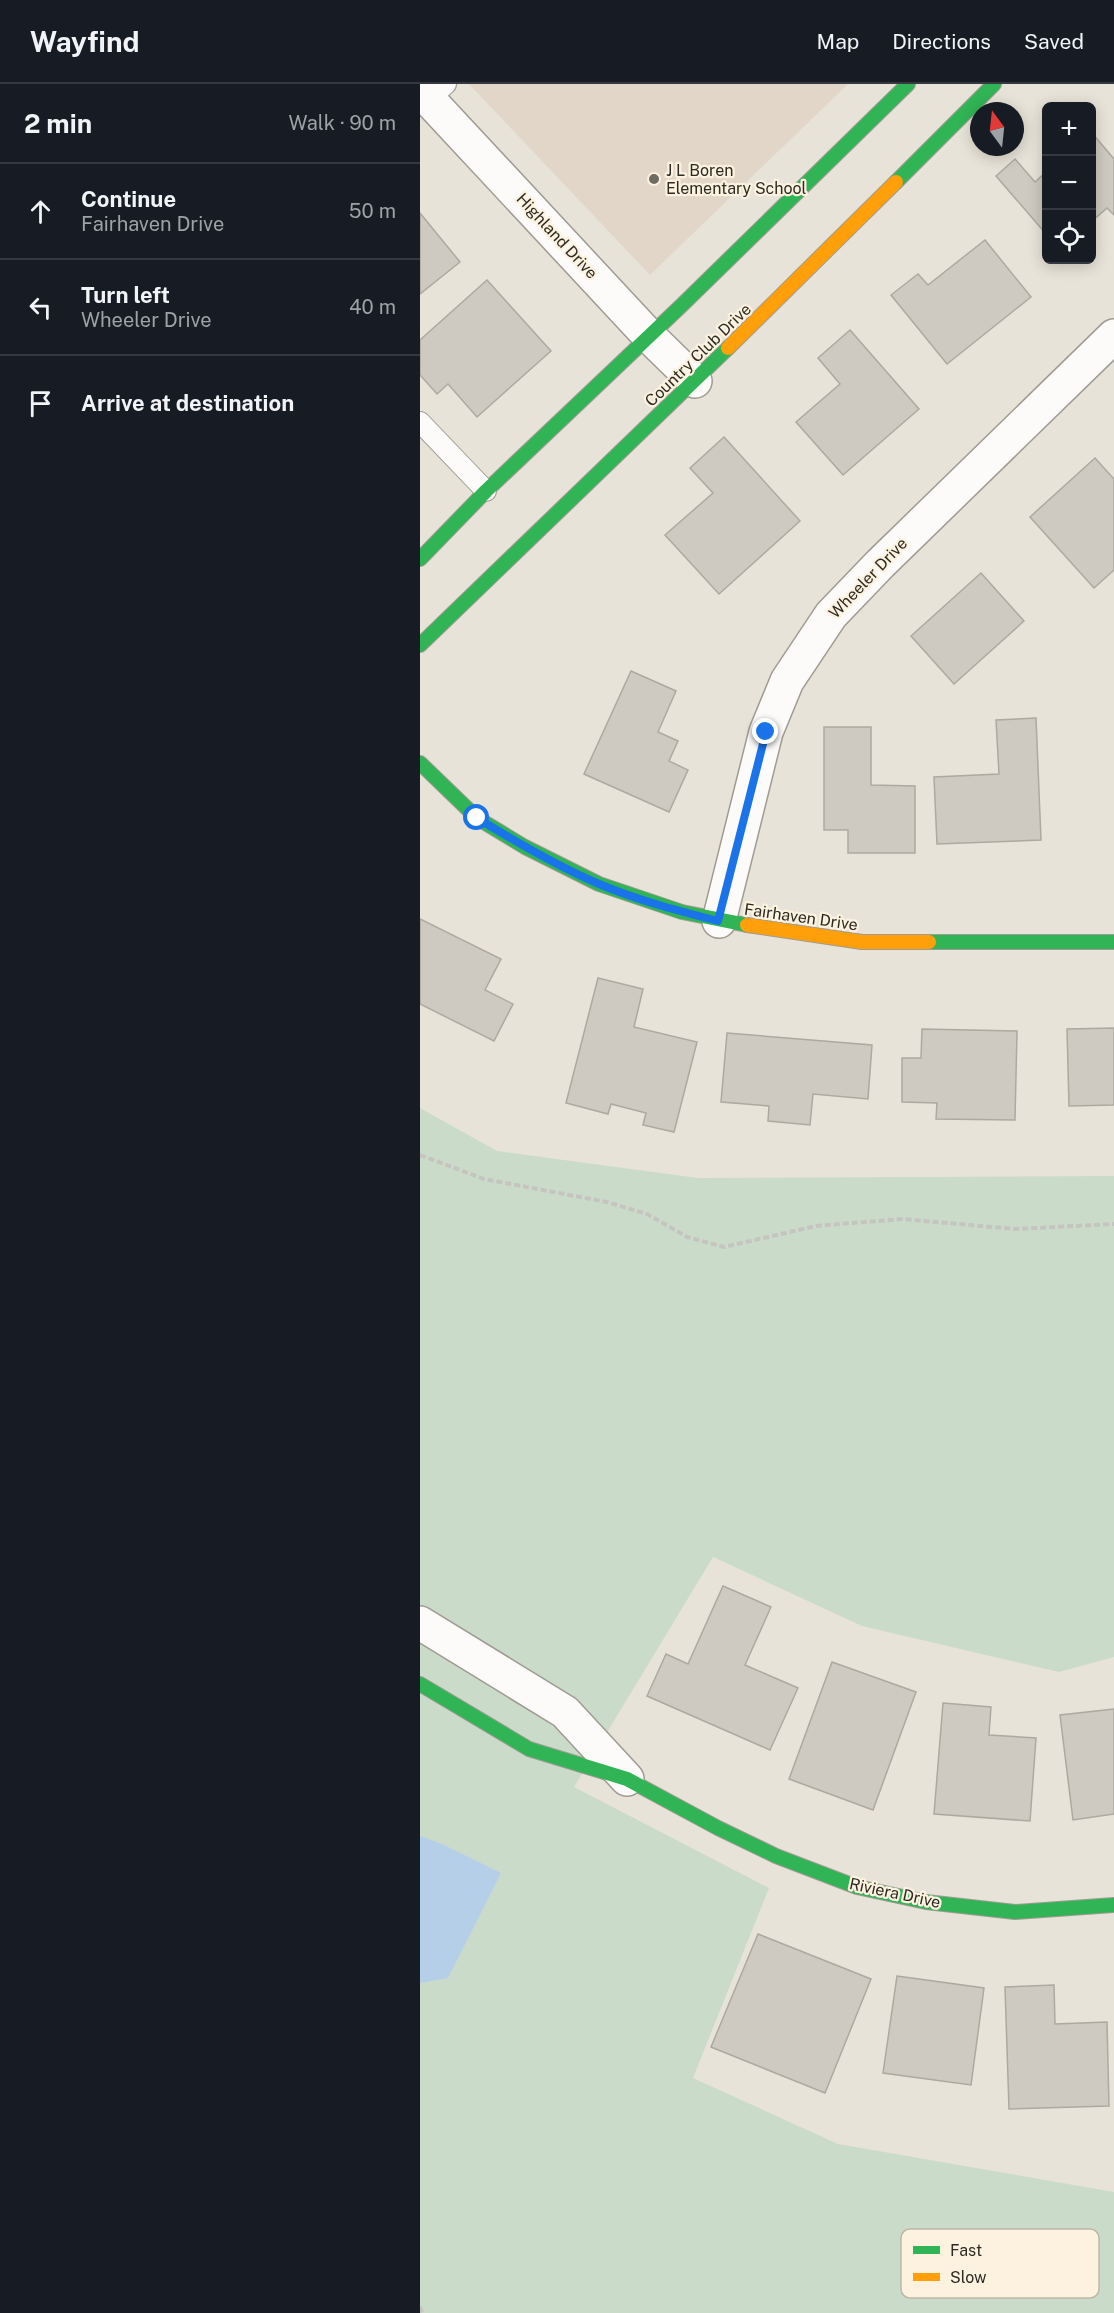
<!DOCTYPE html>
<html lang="en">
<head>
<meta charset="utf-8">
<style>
	:root { --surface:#171b24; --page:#242831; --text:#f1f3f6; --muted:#9ea1a6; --line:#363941 }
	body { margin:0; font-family:"Public Sans",sans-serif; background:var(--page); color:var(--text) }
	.controls { position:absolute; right:18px; top:18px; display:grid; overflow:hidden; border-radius:9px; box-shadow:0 3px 15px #0003 }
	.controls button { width:54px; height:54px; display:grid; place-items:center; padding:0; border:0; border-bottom:2px solid var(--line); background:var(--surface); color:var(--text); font:30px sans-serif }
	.compass { position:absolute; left:550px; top:18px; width:54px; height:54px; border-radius:50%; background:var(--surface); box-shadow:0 3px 15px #0003; rotate:345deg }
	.stop { position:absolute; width:18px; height:18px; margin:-14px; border:4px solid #1a73e8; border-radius:50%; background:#fff }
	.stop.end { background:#1a73e8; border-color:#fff; box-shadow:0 2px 6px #0008 }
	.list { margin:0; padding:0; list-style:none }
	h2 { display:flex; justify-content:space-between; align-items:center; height:78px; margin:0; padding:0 24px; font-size:26px }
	h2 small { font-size:20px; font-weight:400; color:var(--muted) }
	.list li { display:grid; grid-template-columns:39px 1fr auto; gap:18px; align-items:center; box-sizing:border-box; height:96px; padding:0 24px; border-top:2px solid var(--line) }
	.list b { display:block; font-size:22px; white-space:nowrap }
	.list p { margin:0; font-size:20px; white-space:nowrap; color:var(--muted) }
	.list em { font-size:20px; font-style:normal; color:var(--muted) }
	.icon { flex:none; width:33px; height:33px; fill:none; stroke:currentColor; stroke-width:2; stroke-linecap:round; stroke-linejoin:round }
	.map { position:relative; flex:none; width:694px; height:2229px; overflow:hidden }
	header { display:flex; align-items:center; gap:36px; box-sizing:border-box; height:84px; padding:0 30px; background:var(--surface); border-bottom:2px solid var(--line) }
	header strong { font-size:28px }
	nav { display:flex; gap:33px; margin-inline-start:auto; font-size:21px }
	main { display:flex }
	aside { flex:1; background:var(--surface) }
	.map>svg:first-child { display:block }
	.education { fill:#e2d6c9 }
	.green { fill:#cadbc9 }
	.water { fill:#b5cfe9 }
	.building { fill:#cecac1; stroke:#ada9a0; stroke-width:1.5 }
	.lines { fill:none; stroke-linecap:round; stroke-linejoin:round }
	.lane-casing { stroke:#9f9b93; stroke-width:22 }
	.street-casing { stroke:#9f9b93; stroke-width:36 }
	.fast-casing { stroke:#9f9b93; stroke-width:16 }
	.slow-casing { stroke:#9f9b93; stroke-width:16 }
	.path { stroke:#c6c4c0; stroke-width:4; stroke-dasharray:6 3; stroke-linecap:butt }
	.lane { stroke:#fcfbf9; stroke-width:20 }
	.street { stroke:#fcfbf9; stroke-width:33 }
	.fast { stroke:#30b455; stroke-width:14 }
	.slow { stroke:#ff9f0a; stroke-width:14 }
	.route { stroke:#1a73e8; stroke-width:8 }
	.poi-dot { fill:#6e6b62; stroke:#fcf2df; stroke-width:2 }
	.labels { text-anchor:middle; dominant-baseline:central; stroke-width:4.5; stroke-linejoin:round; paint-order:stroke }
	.poi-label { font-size:16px; fill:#2d2a23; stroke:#fcf2df; text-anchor:start }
	.street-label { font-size:16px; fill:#2d2a23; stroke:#fcf2df }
	.key { fill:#fcf2df; stroke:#beb6a7; stroke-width:1.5 }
	.key-label { font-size:16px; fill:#2d2a23 }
</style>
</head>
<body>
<header>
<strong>Wayfind</strong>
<nav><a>Map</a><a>Directions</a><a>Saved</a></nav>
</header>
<main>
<aside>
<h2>2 min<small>Walk · 90 m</small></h2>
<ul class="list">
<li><svg class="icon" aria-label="ahead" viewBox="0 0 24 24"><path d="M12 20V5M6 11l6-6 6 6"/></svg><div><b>Continue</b><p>Fairhaven Drive</p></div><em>50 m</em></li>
<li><svg class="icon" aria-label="left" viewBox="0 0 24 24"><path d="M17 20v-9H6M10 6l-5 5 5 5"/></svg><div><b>Turn left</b><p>Wheeler Drive</p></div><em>40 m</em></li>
<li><svg class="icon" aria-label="arrive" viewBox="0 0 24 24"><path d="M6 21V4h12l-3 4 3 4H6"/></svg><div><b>Arrive at destination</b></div></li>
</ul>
</aside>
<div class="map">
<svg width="694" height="2229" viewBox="0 0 694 2229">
	<rect width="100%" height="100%" fill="#e8e3d8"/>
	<!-- education -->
	<path class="education" d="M49,0H428L230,191Z"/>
	<!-- green -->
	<path class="green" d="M0,1024L77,1067L278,1094L694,1092V1573L639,1588L442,1542L293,1473L154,1703L349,1804L273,1994L418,2060L694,2108V2229H0Z"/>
	<!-- water -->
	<path class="water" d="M0,1752L22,1760L81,1789L28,1894L0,1899Z"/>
	<!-- building -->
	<g class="building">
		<path d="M672,49L694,75V131L687,124L672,137Z"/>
		<path d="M595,75L615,98L626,88V150L576,92Z"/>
		<path d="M0,129L40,178L0,210Z"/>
		<path d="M565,156L611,213L527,280L471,211L498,190L508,201Z"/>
		<path d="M67,196L131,267L57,333L28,300L17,310L0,291V256Z"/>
		<path d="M430,246L499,325L423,391L376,338L420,300L398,274Z"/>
		<path d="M304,353L380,437L299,510L245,451L293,409L270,384Z"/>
		<path d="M675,374L694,395V486L674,504L610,433Z"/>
		<path d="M561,489L604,537L534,600L491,552Z"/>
		<path d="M211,587L256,607L238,648L258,657L249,677L268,686L249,728L164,690Z"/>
		<path d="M616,634L621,756L517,760L514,693L579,690L576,636Z"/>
		<path d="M404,643H451V701L495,702V769H428V746H404Z"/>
		<path d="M0,835L81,875L65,906L93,920L74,957L0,920Z"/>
		<path d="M178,894L223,905L214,943L277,958L254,1048L223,1041L226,1029L191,1020L188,1030L146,1019Z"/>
		<path d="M694,944V1021L649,1022L647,945Z"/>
		<path d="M502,945L597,947L595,1036L516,1035L517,1019L482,1018V974H501Z"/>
		<path d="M307,949L452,961L448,1015L393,1010L390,1041L348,1037L349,1022L301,1018Z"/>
		<path d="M303,1502L351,1523L325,1581L378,1604L350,1666L227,1612L246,1570L268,1580Z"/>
		<path d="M412,1578L496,1608L453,1726L369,1695Z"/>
		<path d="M523,1619L571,1623L569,1651L616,1654L610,1737L514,1730Z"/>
		<path d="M694,1625V1730L653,1736L640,1631Z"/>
		<path d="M338,1850L451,1895L405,2009L291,1963Z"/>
		<path d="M477,1892L564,1904L551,2001L463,1989Z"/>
		<path d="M634,1901L635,1940L687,1938L689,2022L589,2025L585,1903Z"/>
	</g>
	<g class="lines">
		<defs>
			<g id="lane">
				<path d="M9,15L26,0"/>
				<path d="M0,338L66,407"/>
			</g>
			<g id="street">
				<path d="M0,6L229,252L275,297"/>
				<path d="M299,837L346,648L367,597L411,531L460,480L694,252"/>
				<path d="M0,1539L145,1628L207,1695"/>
			</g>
			<g id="fast">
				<path d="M476,98L574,0"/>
				<path d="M0,475L66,407L262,221L488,0"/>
				<path d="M0,561L308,264"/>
				<path d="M0,679L57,734L105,763L179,800L262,828L327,841"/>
				<path d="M509,858H694"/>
				<path d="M0,1600L109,1665L207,1695L298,1744L356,1772L437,1803L506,1818L595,1828L694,1821"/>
			</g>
			<g id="slow">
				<path d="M308,264L476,98"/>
				<path d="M327,841L442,858H509"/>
			</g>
		</defs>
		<!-- lane casing -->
		<use href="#lane" class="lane-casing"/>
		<!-- street casing -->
		<use href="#street" class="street-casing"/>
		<!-- fast casing -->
		<use href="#fast" class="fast-casing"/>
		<!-- slow casing -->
		<use href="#slow" class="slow-casing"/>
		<!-- path -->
		<g class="path">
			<path d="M0,1071L64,1095L187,1118L227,1130L267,1153L304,1163L396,1142L482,1135L595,1145L694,1140"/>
			<path d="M0,2223L2,2229"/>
		</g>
		<!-- lane -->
		<use href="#lane" class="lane"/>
		<!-- street -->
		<use href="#street" class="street"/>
		<!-- fast -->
		<use href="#fast" class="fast"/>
		<!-- slow -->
		<use href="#slow" class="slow"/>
	</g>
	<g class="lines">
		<!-- route -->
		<path class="route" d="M57,734C96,758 137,782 179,800C217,816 259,827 298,837L346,648"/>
	</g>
	<!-- markers -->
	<circle class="poi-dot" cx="234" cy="95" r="6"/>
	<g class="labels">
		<!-- poi labels -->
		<g class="poi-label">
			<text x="246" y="86">J L Boren<tspan x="246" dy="18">Elementary School</tspan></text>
		</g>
		<!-- street labels -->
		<g class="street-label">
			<text transform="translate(137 152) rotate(47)">Highland Drive</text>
			<text transform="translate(278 271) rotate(-44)">Country Club Drive</text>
			<text transform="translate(448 494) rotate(-46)">Wheeler Drive</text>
			<text transform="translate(381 833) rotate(8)">Fairhaven Drive</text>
			<text transform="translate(475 1809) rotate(12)">Riviera Drive</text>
		</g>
	</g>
	<!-- legend -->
	<rect x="481" y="2145" width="198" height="69" rx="9" class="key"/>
	<rect x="493" y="2162" width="27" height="8" fill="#30b455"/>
	<rect x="493" y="2189" width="27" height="8" fill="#ff9f0a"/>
	<g class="key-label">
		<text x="530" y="2172">Fast</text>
		<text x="530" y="2199">Slow</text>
	</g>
</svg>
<div class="controls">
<button>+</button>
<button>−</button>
<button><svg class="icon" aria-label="locate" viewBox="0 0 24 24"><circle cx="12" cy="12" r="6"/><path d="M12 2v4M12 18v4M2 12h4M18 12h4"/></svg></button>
</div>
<svg class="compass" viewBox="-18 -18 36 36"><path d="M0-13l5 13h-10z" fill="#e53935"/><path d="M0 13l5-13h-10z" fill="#9ea1a6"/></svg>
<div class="stop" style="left:57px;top:734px"></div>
<div class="stop end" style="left:346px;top:648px"></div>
</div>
</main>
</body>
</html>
